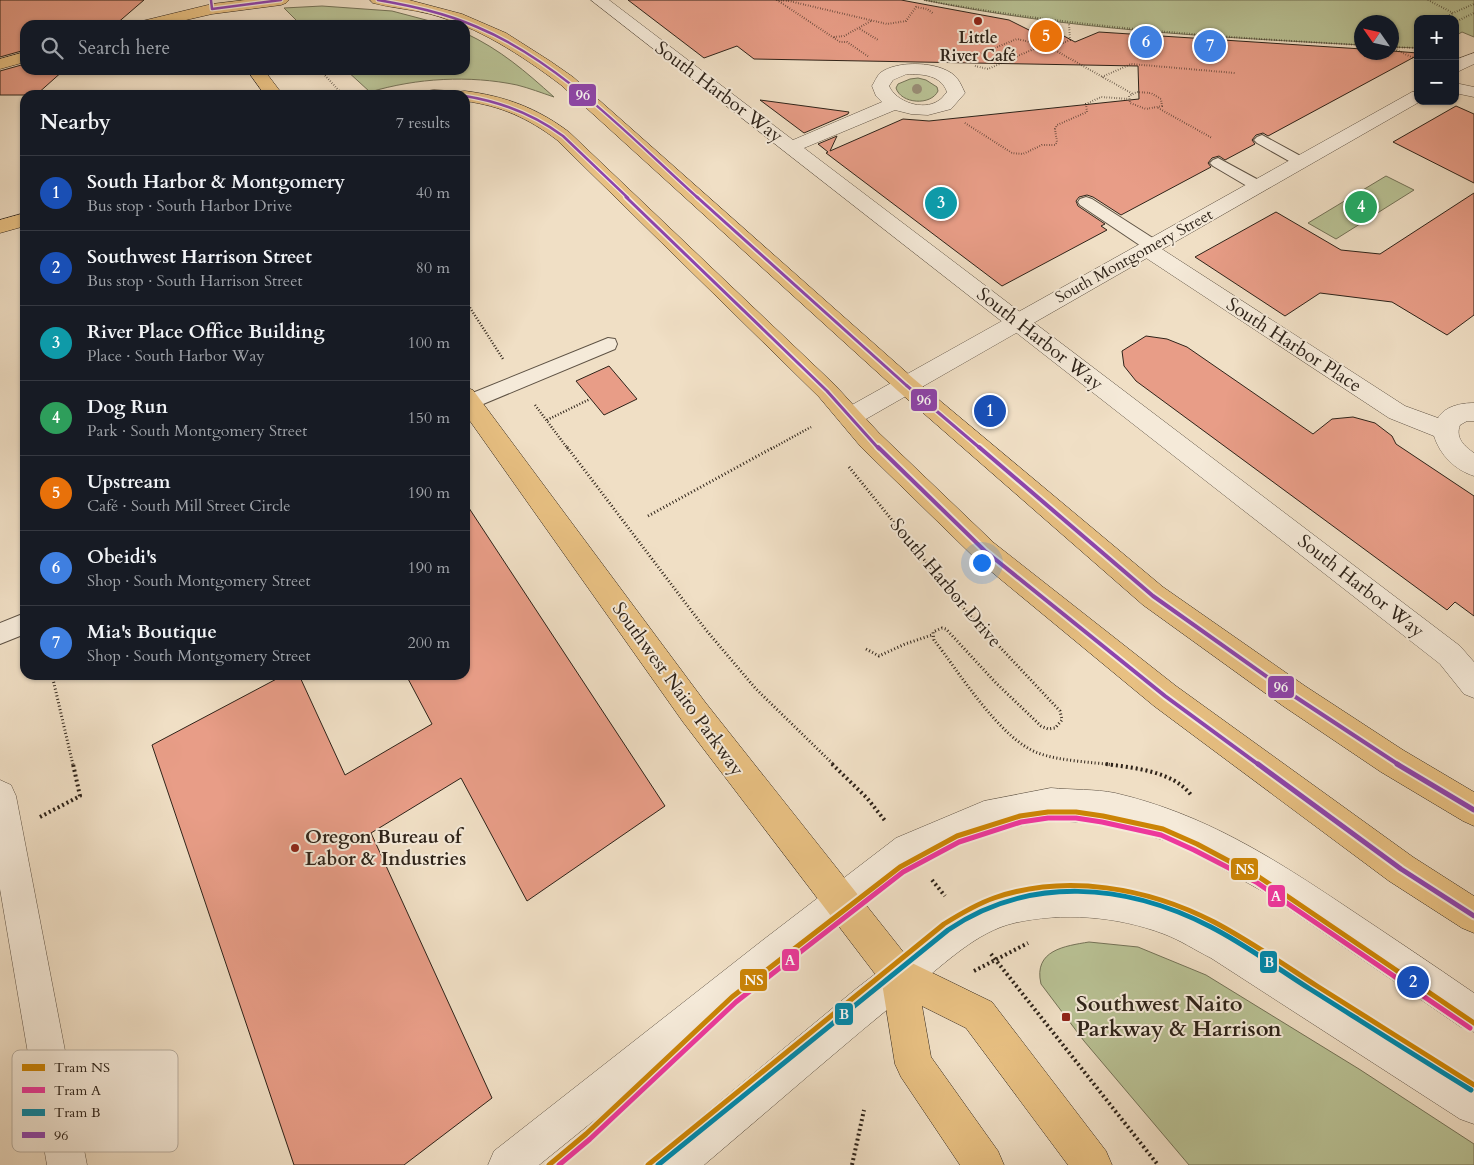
<!DOCTYPE html>
<html lang="en">
<head>
<meta charset="utf-8">
<style>
	:root { --surface:#171b24; --page:#20242c; --text:#f1f3f6; --muted:#9ea1a6; --line:#363941; --accent:#1a73e8 }
	body { margin:0; font-family:Cardo,serif; background:var(--page); color:var(--text) }
	.controls { position:absolute; right:15px; top:15px; display:grid; overflow:hidden; border-radius:10px; box-shadow:0 1px 4px #0004 }
	.controls button { width:45px; height:45px; display:grid; place-items:center; padding:0; border:0; border-bottom:1px solid var(--line); background:var(--surface); color:var(--text); font:25px sans-serif }
	.compass { position:absolute; left:1354px; top:15px; width:45px; height:45px; border-radius:50%; background:var(--surface); box-shadow:0 1px 4px #0004; rotate:304deg }
	.you { position:absolute; left:981px; top:562px; width:18px; height:18px; margin:-12px; border:4px solid #fff; border-radius:50%; background:#1a73e8; box-shadow:0 0 0 8px #1a73e833 }
	.badge { display:grid; place-items:center; width:32px; height:32px; border-radius:50%; background:var(--accent); color:#fff; font-size:16px; font-weight:700 }
	.pin { position:absolute; translate:-50% -50%; border:2px solid #fff; box-shadow:0 1px 5px #0006 }
	.list { margin:0; padding:0; list-style:none }
	h2 { display:flex; justify-content:space-between; align-items:center; height:65px; margin:0; padding:0 20px; font-size:21px }
	h2 small { font-size:16px; font-weight:400; color:var(--muted) }
	.list li { display:grid; grid-template-columns:32px 1fr auto; gap:15px; align-items:center; box-sizing:border-box; height:75px; padding:0 20px; border-top:1px solid var(--line) }
	.list b { display:block; font-size:19px; white-space:nowrap }
	.list p { margin:0; font-size:16px; white-space:nowrap; color:var(--muted) }
	.list em { font-size:16px; font-style:normal; color:var(--muted) }
	.icon { flex:none; width:28px; height:28px; fill:none; stroke:currentColor; stroke-width:2; stroke-linecap:round; stroke-linejoin:round }
	.map { position:relative; flex:none; width:1474px; height:1165px; overflow:hidden }
	.search { position:absolute; background:var(--surface); box-shadow:0 1px 4px #0004; left:20px; top:20px; width:450px; height:55px; display:flex; align-items:center; gap:12px; box-sizing:border-box; padding:0 18px; border-radius:15px; color:var(--muted); font-size:19px }
	.panel { position:absolute; background:var(--surface); box-shadow:0 1px 4px #0004; left:20px; top:90px; width:450px; height:590px; border-radius:15px }
	.map>svg:first-child { display:block }
	.green { fill:#b9c295; stroke:#747257 }
	.building { fill:#e89d87; stroke:#2e2319 }
	.lines { fill:none; stroke-linecap:round; stroke-linejoin:round }
	.service-casing { stroke:#5e5244; stroke-width:2 }
	.minor-casing { stroke:#5e5244; stroke-width:1 }
	.tertiary-casing { stroke:#5e5244; stroke-width:1 }
	.primary-casing { stroke:#2e2319; stroke-width:1 }
	.path-far3 { stroke:#2e2319; stroke-width:2; stroke-dasharray:0.5 2; stroke-linecap:butt }
	.path-far2 { stroke:#2e2319; stroke-width:2.5; stroke-dasharray:1 2; stroke-linecap:butt }
	.path-far1 { stroke:#2e2319; stroke-width:3; stroke-dasharray:1 2.5; stroke-linecap:butt }
	.path { stroke:#2e2319; stroke-width:4; stroke-dasharray:2 3; stroke-linecap:butt }
	.service { fill:#f5ead9; fill-rule:evenodd }
	.minor { fill:#f5ead9; fill-rule:evenodd }
	.tertiary { fill:#f5ead9; fill-rule:evenodd }
	.primary { fill:#e8c082; fill-rule:evenodd }
	.bus-1-far3-casing { stroke:#f5ead9; stroke-width:5 }
	.bus-1-far2-casing { stroke:#f5ead9; stroke-width:6 }
	.bus-1-far1-casing { stroke:#f5ead9; stroke-width:8 }
	.bus-1-casing { stroke:#f5ead9; stroke-width:9 }
	.bus-1-far3 { stroke:#8e44ad; stroke-width:2.5 }
	.bus-1-far2 { stroke:#8e44ad; stroke-width:3 }
	.bus-1-far1 { stroke:#8e44ad; stroke-width:4 }
	.bus-1 { stroke:#8e44ad; stroke-width:5 }
	.tram-1-casing { stroke:#f5ead9; stroke-width:9 }
	.tram-2-casing { stroke:#f5ead9; stroke-width:9 }
	.tram-3-casing { stroke:#f5ead9; stroke-width:9 }
	.tram-1 { stroke:#cb8406; stroke-width:5 }
	.tram-2 { stroke:#ed389c; stroke-width:5 }
	.tram-3 { stroke:#0088ab; stroke-width:5 }
	.tree { fill:#998e77 }
	.poi-dot { fill:#8f2418; stroke:#f5ead9; stroke-width:2 }
	.labels { text-anchor:middle; dominant-baseline:central; stroke-width:4; stroke-linejoin:round; paint-order:stroke }
	.far-poi-label { font-size:16px; font-weight:bold; fill:#2e2319; stroke:#f5ead9 }
	.far-street-label { font-size:16px; fill:#2e2319; stroke:#f5ead9 }
	.street-label { font-size:19px; fill:#2e2319; stroke:#f5ead9 }
	.poi-label { font-size:19px; font-weight:bold; fill:#2e2319; stroke:#f5ead9; text-anchor:start }
	.near-poi-label { font-size:22px; font-weight:bold; fill:#2e2319; stroke:#f5ead9; text-anchor:start }
	.key { fill:#f5ead9; stroke:#b9ae9f; stroke-width:1 }
	.key-label { font-size:14px; fill:#2e2319 }
	.line-badge { stroke:#f5ead9; stroke-width:2 }
	.badge-label { font-size:14px; text-anchor:middle; font-weight:bold; fill:#fff }
</style>
</head>
<body>
<div class="map">
<svg width="1474" height="1165" viewBox="0 0 1474 1165">
	<rect width="100%" height="100%" fill="#f0dfc5"/>
	<filter id="stains"><feTurbulence type="fractalNoise" baseFrequency=".004" numOctaves="4"/><feColorMatrix values="0 0 0 0 .2 0 0 0 0 .09 0 0 0 0 .02 0 0 0 .5 -.17"/></filter>
	<radialGradient id="worn" r=".72"><stop offset=".6" stop-color="#630" stop-opacity="0"/><stop offset="1" stop-color="#630" stop-opacity=".3"/></radialGradient>
	<!-- green -->
	<g class="green">
		<path d="M924,0H1474V37L1462,32L1455,36V19H1418V48L1392,47V22H1362L1361,45C1215,37 1068,30 924,0Z"/>
		<path d="M322,6L392,11L445,25H301L284,8Z"/>
		<path d="M465,33C501,50 525,71 554,97C542,93 529,88 517,85C469,75 417,78 370,92L346,70H465Z"/>
		<path d="M918,78L926,80L937,87L938,91C931,106 901,104 896,88L898,84L910,79Z"/>
		<path d="M1386,176L1414,190L1336,239L1308,223Z"/>
		<path d="M1089,942L1138,947L1206,975L1359,1069L1474,1144V1165H1189L1084,1041L1041,984C1033,950 1065,946 1089,942Z"/>
	</g>
	<!-- building -->
	<g class="building">
		<path d="M0,0H144L115,25H25V50L0,57Z"/>
		<path d="M628,0H901L1009,20L1031,31L1039,28L1051,29L1075,42L1099,32L1362,49V52L1392,51L1418,53V55L1268,136L1263,133L1256,135L1252,140L1255,144L1225,160L1219,156L1212,158L1208,163L1211,167L1121,215L1093,197L1087,195L1079,197L1076,201L1078,206L1105,224L1101,226L1107,230L1002,286L826,153L828,152L818,144L837,136L830,151L903,119L929,121L1139,99L1138,66L754,59L737,46L704,58Z"/>
		<path d="M25,64V70H64L36,95H0V71Z"/>
		<path d="M760,100L849,112L848,114L804,133Z"/>
		<path d="M1456,106L1474,114V183L1393,142Z"/>
		<path d="M1474,193V315L1447,335L1392,302L1320,293L1285,316L1195,257L1276,212L1341,250L1380,254Z"/>
		<path d="M1146,336L1167,339L1187,347L1313,434L1332,419L1353,417L1375,423L1392,436L1396,444L1474,496V616L1455,602L1447,610L1136,381L1124,366L1122,351Z"/>
		<path d="M609,366L637,399L604,415L576,381Z"/>
		<path d="M465,502L665,806L527,901L461,778L371,833L492,1098L404,1165H294L152,745L284,675H299L345,775L432,724L406,675H465Z"/>
	</g>
	<g class="lines">
		<defs>
			<g id="service">
				<path d="M1262,135L1306,159L1309,162L1306,165H1296L1257,143L1254,140L1257,137Z"/>
				<path d="M1218,158L1264,183L1266,186L1264,189H1252L1213,166L1210,163L1213,160Z"/>
				<path d="M1086,197L1092,199L1159,242L1161,246L1159,250L1153,251L1147,250L1080,205L1078,202L1080,199Z"/>
				<path d="M608,338L615,339L617,344L615,349L476,407L469,409L465,408V396Z"/>
				<path d="M25,613V634L0,644V623Z"/>
			</g>
			<g id="minor">
				<path d="M591,0H609L793,140L882,102L876,96L872,86C874,83 877,76 880,73C897,60 939,61 955,76C960,81 962,87 965,93L951,109L928,115L911,114L895,110L804,148L1460,646L1474,662V698L1464,694L1440,664ZM907,74C923,74 941,75 947,92C944,95 942,99 938,101C923,111 896,102 889,86L893,80Z"/>
				<path d="M1147,242L1154,244L1405,406L1438,418C1445,406 1461,403 1474,403V421H1467L1460,425C1455,438 1464,446 1474,453V476C1455,470 1440,455 1434,436L1389,418L1140,254L1137,249L1140,244Z"/>
			</g>
			<g id="tertiary">
				<path d="M1474,53V64L1455,73V60Z"/>
				<path d="M1455,83L1474,87V97L1455,93Z"/>
				<path d="M1418,91V101H1421L859,423L850,426L841,423L838,417L841,411L1412,92Z"/>
				<path d="M0,780L11,785L16,796L87,1165H47L0,889Z"/>
				<path d="M1051,788C1072,790 1095,789 1115,793C1205,814 1273,858 1348,908C1390,936 1432,964 1474,993V1032L1461,1027L1264,892L1180,845L1113,825L1051,820L984,833L920,862L787,964L539,1165H488L494,1151L763,940L896,838L984,801Z"/>
				<path d="M1062,883C1131,885 1175,902 1235,934L1474,1083V1124L1460,1119L1211,958C1195,950 1180,940 1164,934C1117,916 1062,912 1014,923C976,932 946,963 916,986C844,1044 775,1105 704,1165H654L660,1151L857,988L952,915L978,902L1013,889Z"/>
			</g>
			<g id="primary">
				<path d="M245,0H289L286,3L281,5L212,14L164,25H136L138,22L212,4Z"/>
				<path d="M370,0H409L462,14L506,33L550,61L573,77L914,379L1163,587L1305,686L1403,750L1474,792V826L1463,821L1381,772L1283,706L1143,605L898,391L561,85C520,54 478,27 430,14C411,9 391,8 373,3Z"/>
				<path d="M25,52V62L0,69V59Z"/>
				<path d="M247,70H264L283,95H265Z"/>
				<path d="M434,90L454,91L457,95H425L428,91Z"/>
				<path d="M465,91C505,96 537,108 569,132L835,385L879,433L994,543L1176,686L1413,857L1474,896V933L1462,928L1389,881L1154,706L976,559L861,447L819,397L557,140C528,118 501,106 465,101V95H457L459,92Z"/>
				<path d="M25,213V226L0,233V220Z"/>
				<path d="M465,387L473,390L705,702L912,963L992,1002L1106,1151L1112,1165H1068L966,1028L922,1006L931,1057L998,1151L1004,1165H960L901,1077L895,1064L882,983L683,722L465,414Z"/>
			</g>
		</defs>
		<!-- service casing -->
		<use href="#service" class="service-casing"/>
		<!-- minor casing -->
		<use href="#minor" class="minor-casing"/>
		<!-- tertiary casing -->
		<use href="#tertiary" class="tertiary-casing"/>
		<!-- primary casing -->
		<use href="#primary" class="primary-casing"/>
		<!-- path-far3 -->
		<g class="path-far3">
			<path d="M776,0L789,1L887,24L906,21L916,7L927,9L934,14"/>
			<path d="M777,0L840,42H847L869,57"/>
			<path d="M924,0C1069,27 1215,37 1362,45"/>
			<path d="M1428,0L1453,13L1474,4"/>
			<path d="M1443,19L1453,13"/>
			<path d="M1455,22L1474,13"/>
			<path d="M860,29L878,40"/>
			<path d="M1042,31L1054,35L1055,38L1046,40L1037,37L1036,33Z"/>
			<path d="M834,37L844,36L871,21"/>
			<path d="M1392,47L1418,48"/>
			<path d="M1051,48L1133,94"/>
			<path d="M1392,48L1418,60"/>
			<path d="M1034,49L1051,48L1070,40L1069,24"/>
			<path d="M971,61L970,58L1017,39L1030,42"/>
			<path d="M975,66L988,69L1034,49L1030,42L1039,38"/>
			<path d="M320,70L343,95"/>
			<path d="M1102,77L1131,64L1235,73"/>
			<path d="M1137,92L1151,93L1161,99L1162,106L1146,109L1130,103L1129,96Z"/>
			<path d="M1158,108L1212,138"/>
			<path d="M965,123L1012,153L1023,154L1042,145H1055L1057,142L1055,129L1057,125L1087,112L1086,104L1101,97L1129,99"/>
		</g>
		<!-- path-far2 -->
		<g class="path-far2">
			<path d="M465,300L503,359"/>
			<path d="M535,405L568,449"/>
			<path d="M547,420L590,399"/>
			<path d="M771,449L811,427"/>
		</g>
		<!-- path-far1 -->
		<g class="path-far1">
			<path d="M567,447L706,630L756,689L834,765"/>
			<path d="M465,460L467,459"/>
			<path d="M849,467L965,610L1060,711L1062,720L1055,728L1048,729L1041,726L996,683L946,629L942,628L933,632L934,640C959,672 1000,739 1038,753C1059,761 1091,762 1114,765"/>
			<path d="M648,516L774,447"/>
			<path d="M866,649L879,656L905,644L932,635"/>
			<path d="M52,675L73,765"/>
		</g>
		<!-- path -->
		<g class="path">
			<path d="M832,764L867,798L886,822"/>
			<path d="M1106,764C1134,768 1173,771 1191,795"/>
			<path d="M40,817L80,796L73,764"/>
			<path d="M932,880L945,896"/>
			<path d="M991,954L1158,1165"/>
			<path d="M974,971L1028,943"/>
			<path d="M852,1165L864,1110"/>
		</g>
		<!-- service -->
		<use href="#service" class="service"/>
		<!-- minor -->
		<use href="#minor" class="minor"/>
		<!-- tertiary -->
		<use href="#tertiary" class="tertiary"/>
		<!-- primary -->
		<use href="#primary" class="primary"/>
		<defs>
			<g id="bus-1-far3">
				<path d="M211,0L212,9L281,0"/>
				<path d="M378,0C412,6 445,13 477,27C561,62 631,138 698,198"/>
				<path d="M465,96C502,102 533,114 563,136L628,198"/>
			</g>
			<g id="bus-1-far2">
				<path d="M626,197L827,391L879,449"/>
				<path d="M697,197L906,385L981,449"/>
			</g>
			<g id="bus-1-far1">
				<path d="M878,447L985,551L1165,696L1259,765"/>
				<path d="M979,447L1153,596L1294,696L1399,765"/>
			</g>
			<g id="bus-1">
				<path d="M1258,764L1401,869L1474,916"/>
				<path d="M1397,764L1474,810"/>
			</g>
		</defs>
		<!-- bus-1-far3 casing -->
		<use href="#bus-1-far3" class="bus-1-far3-casing"/>
		<!-- bus-1-far2 casing -->
		<use href="#bus-1-far2" class="bus-1-far2-casing"/>
		<!-- bus-1-far1 casing -->
		<use href="#bus-1-far1" class="bus-1-far1-casing"/>
		<!-- bus-1 casing -->
		<use href="#bus-1" class="bus-1-casing"/>
		<!-- bus-1-far3 -->
		<use href="#bus-1-far3" class="bus-1-far3"/>
		<!-- bus-1-far2 -->
		<use href="#bus-1-far2" class="bus-1-far2"/>
		<!-- bus-1-far1 -->
		<use href="#bus-1-far1" class="bus-1-far1"/>
		<!-- bus-1 -->
		<use href="#bus-1" class="bus-1"/>
		<defs>
			<g id="tram-1">
				<path d="M549,1165L586,1134L732,997L900,867L957,836L1020,816L1048,812H1076L1103,816L1163,829L1197,844L1259,877L1474,1023"/>
				<path d="M648,1165L944,924C960,914 977,904 994,898C1066,873 1148,888 1214,922C1250,941 1283,964 1317,986C1369,1019 1422,1052 1474,1085"/>
			</g>
			<path id="tram-2" d="M559,1165L590,1139L736,1002L903,872L959,842L1021,822L1048,818H1076L1102,822L1161,835L1194,850L1256,882L1470,1028"/>
			<path id="tram-3" d="M658,1165L948,930C1029,875 1126,883 1211,927C1246,945 1277,968 1310,989C1364,1023 1417,1057 1471,1090"/>
		</defs>
		<!-- tram-1 casing -->
		<use href="#tram-1" class="tram-1-casing"/>
		<!-- tram-2 casing -->
		<use href="#tram-2" class="tram-2-casing"/>
		<!-- tram-3 casing -->
		<use href="#tram-3" class="tram-3-casing"/>
		<!-- tram-1 -->
		<use href="#tram-1" class="tram-1"/>
		<!-- tram-2 -->
		<use href="#tram-2" class="tram-2"/>
		<!-- tram-3 -->
		<use href="#tram-3" class="tram-3"/>
	</g>
	<!-- trees -->
	<circle class="tree" cx="917" cy="89" r="5"/>
	<!-- markers -->
	<g class="poi-dot">
		<circle cx="978" cy="21" r="5"/>
		<circle cx="295" cy="848" r="5"/>
		<rect x="1061" y="1012" width="10" height="10" rx="2.5"/>
	</g>
	<g class="labels">
		<!-- far-poi labels -->
		<g class="far-poi-label">
			<text x="978" y="38">Little<tspan x="978" dy="18">River Café</tspan></text>
		</g>
		<!-- far-street labels -->
		<g class="far-street-label">
			<text transform="translate(1134 256) rotate(-29)">South Montgomery Street</text>
		</g>
		<!-- street labels -->
		<g class="street-label">
			<text transform="translate(719 92) rotate(37)">South Harbor Way</text>
			<text transform="translate(1040 339) rotate(38)">South Harbor Way</text>
			<text transform="translate(1294 345) rotate(33)">South Harbor Place</text>
			<text transform="translate(946 583) rotate(50)">South Harbor Drive</text>
			<text transform="translate(1361 586) rotate(38)">South Harbor Way</text>
			<text transform="translate(678 689) rotate(54)">Southwest Naito Parkway</text>
		</g>
		<!-- poi labels -->
		<g class="poi-label">
			<text x="305" y="837">Oregon Bureau of<tspan x="305" dy="22">Labor &amp; Industries</tspan></text>
		</g>
		<!-- near-poi labels -->
		<g class="near-poi-label">
			<text x="1076" y="1004">Southwest Naito<tspan x="1076" dy="25">Parkway &amp; Harrison</tspan></text>
		</g>
	</g>
	<!-- legend -->
	<rect x="12" y="1050" width="166" height="102" rx="8" class="key"/>
	<rect x="22" y="1064" width="23" height="7" fill="#cb8406"/>
	<rect x="22" y="1087" width="23" height="6" fill="#ed389c"/>
	<rect x="22" y="1109" width="23" height="7" fill="#0088ab"/>
	<rect x="22" y="1132" width="23" height="6" fill="#8e44ad"/>
	<g class="key-label">
		<text x="54" y="1072">Tram NS</text>
		<text x="54" y="1095">Tram A</text>
		<text x="54" y="1117">Tram B</text>
		<text x="54" y="1140">96</text>
	</g>
	<g class="line-badge">
		<rect x="568" y="83" width="29" height="24" rx="5" fill="#8e44ad"/>
		<rect x="910" y="388" width="28" height="24" rx="5" fill="#8e44ad"/>
		<rect x="1267" y="675" width="28" height="24" rx="5" fill="#8e44ad"/>
		<rect x="1230" y="857" width="29" height="24" rx="5" fill="#cb8406"/>
		<rect x="1267" y="884" width="19" height="24" rx="5" fill="#ed389c"/>
		<rect x="781" y="948" width="19" height="24" rx="5" fill="#ed389c"/>
		<rect x="1259" y="950" width="19" height="24" rx="5" fill="#0088ab"/>
		<rect x="739" y="968" width="29" height="24" rx="5" fill="#cb8406"/>
		<rect x="834" y="1002" width="20" height="24" rx="5" fill="#0088ab"/>
	</g>
	<g class="badge-label">
		<text x="583" y="100">96</text>
		<text x="924" y="405">96</text>
		<text x="1281" y="692">96</text>
		<text x="1245" y="874">NS</text>
		<text x="1276" y="901">A</text>
		<text x="790" y="965">A</text>
		<text x="1269" y="967">B</text>
		<text x="754" y="985">NS</text>
		<text x="844" y="1019">B</text>
	</g>
	<rect width="100%" height="100%" filter="url(#stains)"/>
	<rect width="100%" height="100%" fill="url(#worn)"/>
</svg>
<div class="controls">
<button>+</button>
<button>−</button>
</div>
<svg class="compass" viewBox="-18 -18 36 36"><path d="M0-13l5 13h-10z" fill="#e53935"/><path d="M0 13l5-13h-10z" fill="#9ea1a6"/></svg>
<div class="you"></div>
<div class="pin badge" style="left:990px;top:411px;background:#1a4fb4">1</div>
<div class="pin badge" style="left:1413px;top:982px;background:#1a4fb4">2</div>
<div class="pin badge" style="left:941px;top:203px;background:#0f9aa8">3</div>
<div class="pin badge" style="left:1361px;top:207px;background:#2e9e5b">4</div>
<div class="pin badge" style="left:1046px;top:36px;background:#e8710a">5</div>
<div class="pin badge" style="left:1146px;top:42px;background:#3f7fe0">6</div>
<div class="pin badge" style="left:1210px;top:46px;background:#3f7fe0">7</div>
<div class="search"><svg class="icon" aria-label="search" viewBox="0 0 24 24"><circle cx="10" cy="10" r="6"/><path d="M15 15l6 6"/></svg>Search here</div>
<section class="panel">
<h2>Nearby<small>7 results</small></h2>
<ul class="list">
<li><span class="badge" style="background:#1a4fb4">1</span><div><b>South Harbor &amp; Montgomery</b><p>Bus stop · South Harbor Drive</p></div><em>40 m</em></li>
<li><span class="badge" style="background:#1a4fb4">2</span><div><b>Southwest Harrison Street</b><p>Bus stop · South Harrison Street</p></div><em>80 m</em></li>
<li><span class="badge" style="background:#0f9aa8">3</span><div><b>River Place Office Building</b><p>Place · South Harbor Way</p></div><em>100 m</em></li>
<li><span class="badge" style="background:#2e9e5b">4</span><div><b>Dog Run</b><p>Park · South Montgomery Street</p></div><em>150 m</em></li>
<li><span class="badge" style="background:#e8710a">5</span><div><b>Upstream</b><p>Café · South Mill Street Circle</p></div><em>190 m</em></li>
<li><span class="badge" style="background:#3f7fe0">6</span><div><b>Obeidi's</b><p>Shop · South Montgomery Street</p></div><em>190 m</em></li>
<li><span class="badge" style="background:#3f7fe0">7</span><div><b>Mia's Boutique</b><p>Shop · South Montgomery Street</p></div><em>200 m</em></li>
</ul>
</section>
</div>
</body>
</html>
